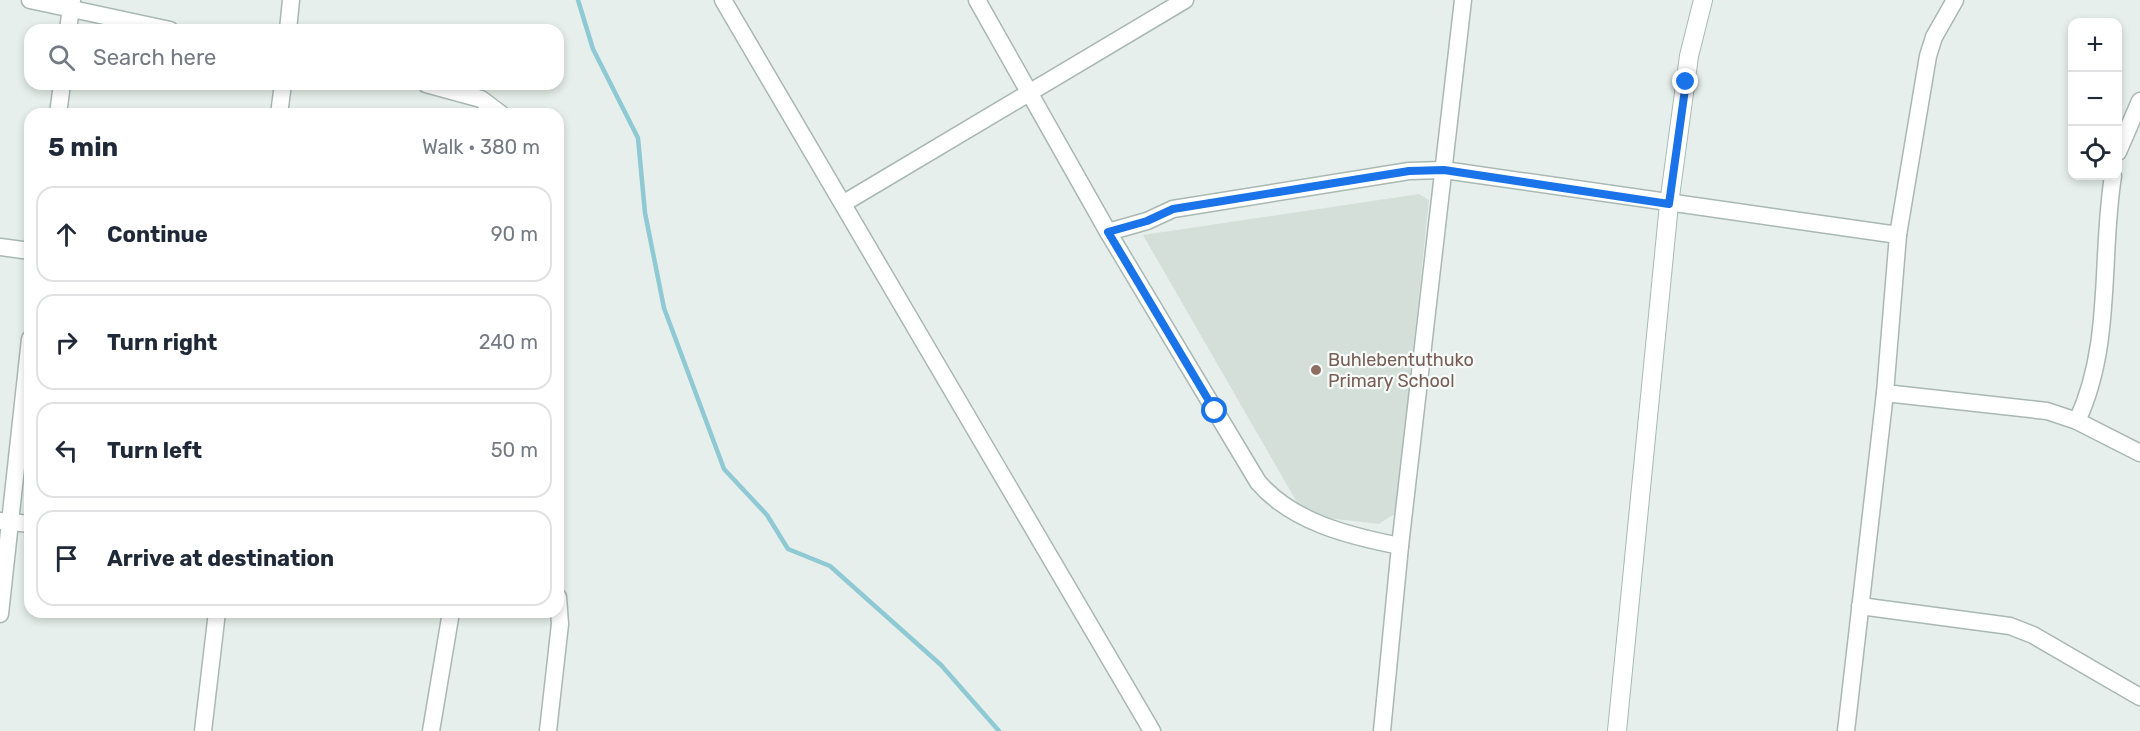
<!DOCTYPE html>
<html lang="en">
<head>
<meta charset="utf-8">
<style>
	:root { --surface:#fff; --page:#f2f2f3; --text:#1f2937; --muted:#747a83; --line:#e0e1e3 }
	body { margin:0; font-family:Rubik,sans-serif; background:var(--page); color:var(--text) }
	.controls { position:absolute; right:18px; top:18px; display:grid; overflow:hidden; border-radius:12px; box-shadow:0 3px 9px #0003 }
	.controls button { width:54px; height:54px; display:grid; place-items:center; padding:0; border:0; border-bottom:2px solid var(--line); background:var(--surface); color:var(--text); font:30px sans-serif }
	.stop { position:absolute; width:18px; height:18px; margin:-14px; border:4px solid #1a73e8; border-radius:50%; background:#fff }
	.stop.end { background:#1a73e8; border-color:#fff; box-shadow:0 2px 6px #0008 }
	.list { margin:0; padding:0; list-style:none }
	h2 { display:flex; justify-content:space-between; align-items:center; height:78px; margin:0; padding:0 24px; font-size:26px }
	h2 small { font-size:20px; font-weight:400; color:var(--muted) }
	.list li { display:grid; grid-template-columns:39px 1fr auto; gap:18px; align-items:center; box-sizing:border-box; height:96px; margin:0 12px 12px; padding:0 12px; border:2px solid var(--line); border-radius:18px }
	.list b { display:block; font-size:22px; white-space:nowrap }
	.list em { font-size:20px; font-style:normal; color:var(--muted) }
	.icon { flex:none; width:33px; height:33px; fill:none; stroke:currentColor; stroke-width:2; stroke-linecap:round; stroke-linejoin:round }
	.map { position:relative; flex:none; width:2140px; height:731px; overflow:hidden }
	.search { position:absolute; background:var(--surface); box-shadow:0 3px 9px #0003; left:24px; top:24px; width:540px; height:66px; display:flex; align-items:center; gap:15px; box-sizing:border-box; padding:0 21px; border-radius:18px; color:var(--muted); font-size:22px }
	.panel { position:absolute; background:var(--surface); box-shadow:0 3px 9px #0003; left:24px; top:108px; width:540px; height:510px; border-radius:18px }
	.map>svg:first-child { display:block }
	.built { fill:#d4dfda }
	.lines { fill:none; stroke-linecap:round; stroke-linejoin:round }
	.stream { stroke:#8ec9d4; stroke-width:4.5 }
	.street-casing { stroke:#a8b8b2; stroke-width:19 }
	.secondary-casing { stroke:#a4bbb3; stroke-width:20 }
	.street { stroke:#fff; stroke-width:16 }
	.secondary { stroke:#fff; stroke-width:18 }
	.route { stroke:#1a73e8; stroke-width:8 }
	.education-dot { fill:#8d6e63; stroke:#f7fbf9; stroke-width:2 }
	.labels { text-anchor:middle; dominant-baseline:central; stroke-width:4.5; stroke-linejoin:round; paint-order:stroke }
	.education-label { font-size:18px; fill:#785e54; stroke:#f7fbf9; text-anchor:start }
</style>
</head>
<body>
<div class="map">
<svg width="2140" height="731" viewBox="0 0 2140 731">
	<rect width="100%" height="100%" fill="#e6efeb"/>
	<!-- built -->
	<path class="built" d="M1419,194L1429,200L1396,513L1379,524L1318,517L1298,504L1143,235Z"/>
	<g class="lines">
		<!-- stream -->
		<path class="stream" d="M578,0L593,49L638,138L645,213L664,308L724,469L767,515L788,549L830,566L941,665L999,731"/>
		<defs>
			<g id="street">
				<path d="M30,0L170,30"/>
				<path d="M723,0L1152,731"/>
				<path d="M977,0L1108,232L1258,482C1292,522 1349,536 1400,546"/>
				<path d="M68,30L72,0"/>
				<path d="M288,30L291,0"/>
				<path d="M426,84L481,99L501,114"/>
				<path d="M58,114L62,84"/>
				<path d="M279,114L283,84"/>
				<path d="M2118,152L2140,101"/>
				<path d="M844,203L1185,0"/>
				<path d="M1108,232L1147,221L1173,209L1409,171L1444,170L1898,235"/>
				<path d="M0,247L30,251"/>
				<path d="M1885,393L2047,411L2077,421L2140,453"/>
				<path d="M2077,421C2113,345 2100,257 2113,176"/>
				<path d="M0,521L30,524"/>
				<path d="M1860,606L2010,626L2033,635L2140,697"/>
				<path d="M0,614L30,339"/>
				<path d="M203,731L217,612"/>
				<path d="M431,731L451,612"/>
				<path d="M548,731L560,624L558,597"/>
				<path d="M1382,731L1400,546L1463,0"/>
				<path d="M1846,731L1885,393L1898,235L1928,56L1934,37L1955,0"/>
			</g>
			<path id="secondary" d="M1617,731L1669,204L1689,56L1703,0"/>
		</defs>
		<!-- street casing -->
		<use href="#street" class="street-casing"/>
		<!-- secondary casing -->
		<use href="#secondary" class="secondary-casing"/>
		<!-- street -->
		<use href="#street" class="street"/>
		<!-- secondary -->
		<use href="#secondary" class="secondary"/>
	</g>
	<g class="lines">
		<!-- route -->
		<path class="route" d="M1215,411L1108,232L1147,221L1173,209L1409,171L1444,170L1669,204L1686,82"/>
	</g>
	<!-- markers -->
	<circle class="education-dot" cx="1316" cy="370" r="6"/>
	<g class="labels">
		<!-- education labels -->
		<g class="education-label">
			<text x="1328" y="360">Buhlebentuthuko<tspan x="1328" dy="21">Primary School</tspan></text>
		</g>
	</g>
</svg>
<div class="controls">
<button>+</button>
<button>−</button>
<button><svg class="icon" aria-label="locate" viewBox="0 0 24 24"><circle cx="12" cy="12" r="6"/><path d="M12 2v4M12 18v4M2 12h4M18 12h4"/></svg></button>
</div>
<div class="stop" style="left:1215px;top:411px"></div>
<div class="stop end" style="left:1686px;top:82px"></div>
<div class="search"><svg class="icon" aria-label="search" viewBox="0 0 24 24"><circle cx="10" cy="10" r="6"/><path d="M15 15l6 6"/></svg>Search here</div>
<section class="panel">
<h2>5 min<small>Walk · 380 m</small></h2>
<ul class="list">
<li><svg class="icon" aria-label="ahead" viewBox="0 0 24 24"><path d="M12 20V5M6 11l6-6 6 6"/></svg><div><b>Continue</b></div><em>90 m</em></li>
<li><svg class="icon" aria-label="right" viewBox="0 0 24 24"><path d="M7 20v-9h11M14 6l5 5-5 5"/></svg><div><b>Turn right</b></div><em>240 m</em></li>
<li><svg class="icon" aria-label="left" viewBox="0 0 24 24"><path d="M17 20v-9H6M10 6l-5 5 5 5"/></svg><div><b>Turn left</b></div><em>50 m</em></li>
<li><svg class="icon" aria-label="arrive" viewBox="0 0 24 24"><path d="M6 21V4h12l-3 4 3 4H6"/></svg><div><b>Arrive at destination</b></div></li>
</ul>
</section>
</div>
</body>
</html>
